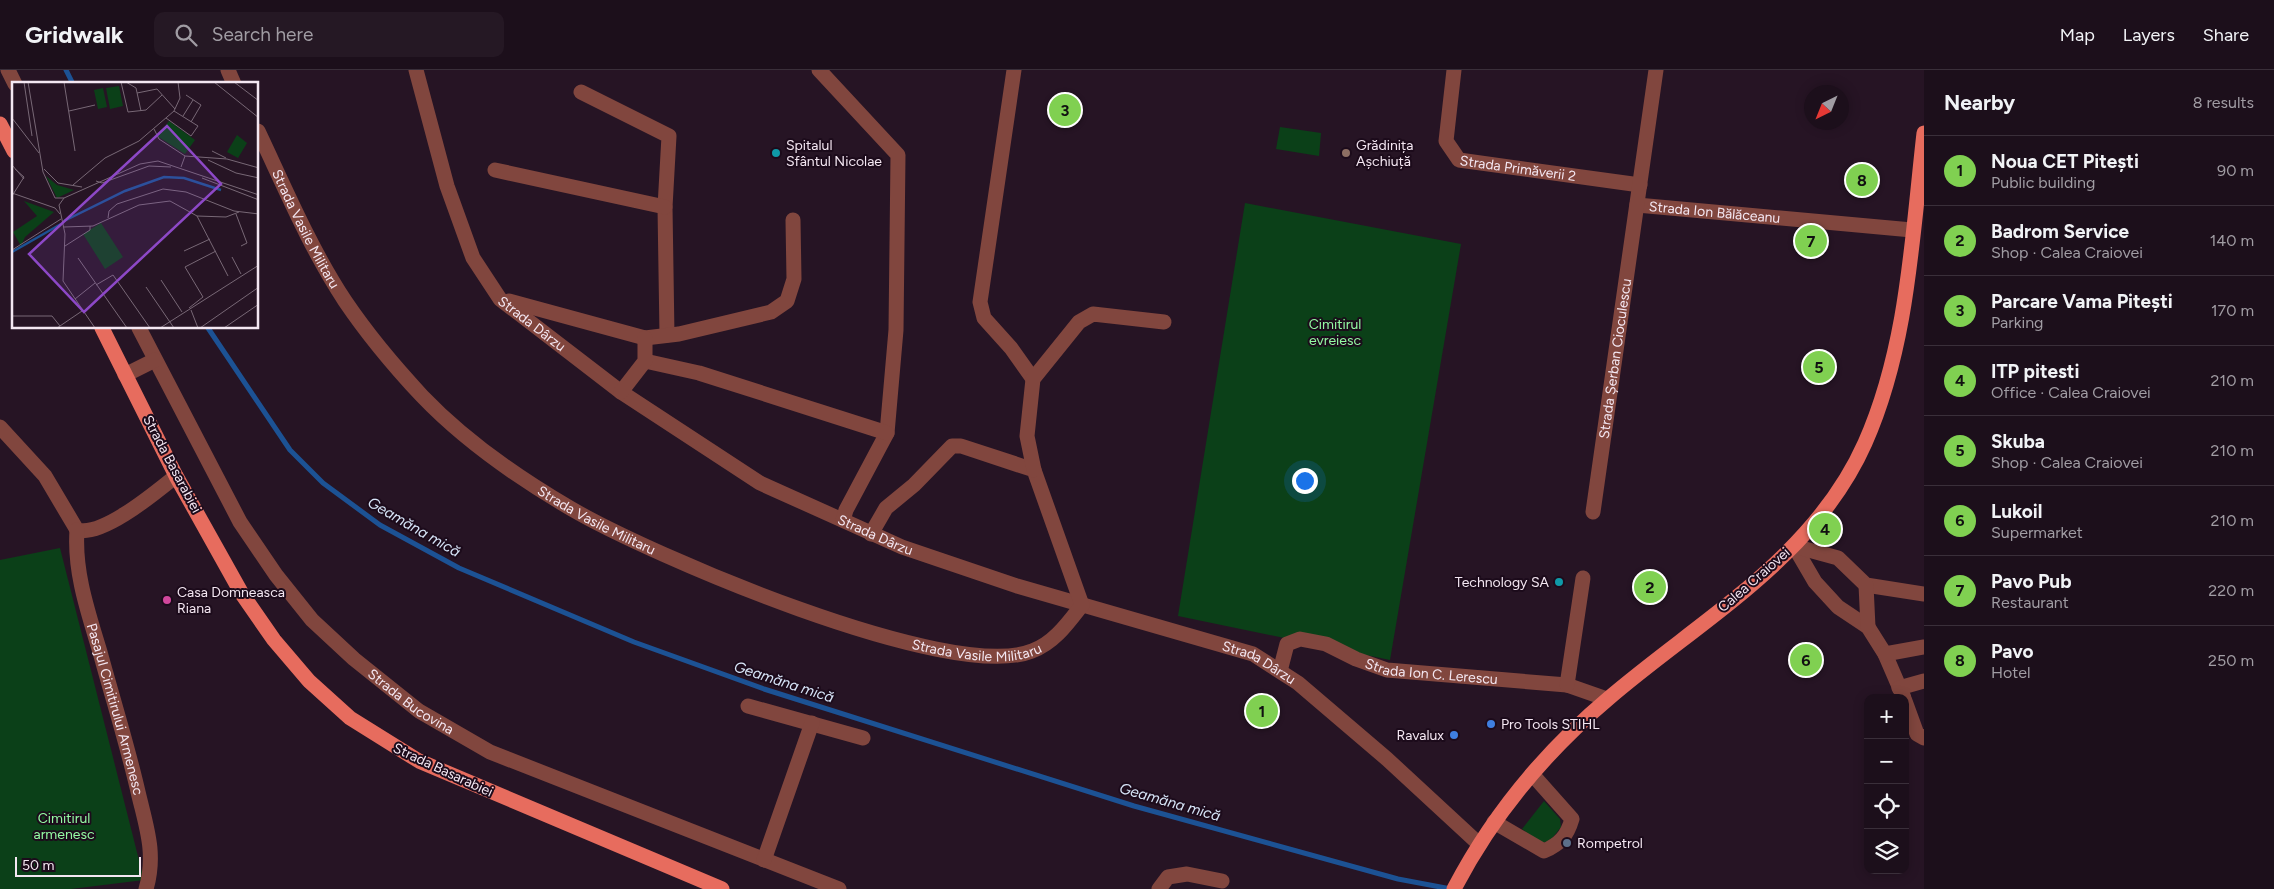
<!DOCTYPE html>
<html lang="en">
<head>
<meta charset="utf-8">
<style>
	:root { --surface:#1c0f1b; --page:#251824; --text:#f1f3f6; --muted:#a09ca3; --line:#3a2f3a; --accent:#80d051 }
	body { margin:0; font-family:Figtree,sans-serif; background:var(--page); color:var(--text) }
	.controls { position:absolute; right:15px; bottom:15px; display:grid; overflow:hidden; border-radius:10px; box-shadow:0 2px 12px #0003 }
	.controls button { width:45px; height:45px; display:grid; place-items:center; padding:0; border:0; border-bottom:1px solid var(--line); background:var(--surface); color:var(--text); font:25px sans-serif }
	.compass { position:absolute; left:1804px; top:15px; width:45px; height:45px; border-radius:50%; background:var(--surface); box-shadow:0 2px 12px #0003; rotate:223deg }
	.scale { position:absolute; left:15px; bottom:12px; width:126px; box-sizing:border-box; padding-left:5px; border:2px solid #f4e7f2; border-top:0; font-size:14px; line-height:18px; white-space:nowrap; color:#f4e7f2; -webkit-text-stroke:4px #1c0b1b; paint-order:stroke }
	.you { position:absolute; left:1304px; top:410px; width:18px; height:18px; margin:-12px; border:4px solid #fff; border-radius:50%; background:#1a73e8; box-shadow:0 0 0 8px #1a73e833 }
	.badge { display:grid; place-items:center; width:32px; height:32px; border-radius:50%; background:var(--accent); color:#111; font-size:16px; font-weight:700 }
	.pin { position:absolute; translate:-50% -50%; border:2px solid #fff; box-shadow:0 1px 5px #0006 }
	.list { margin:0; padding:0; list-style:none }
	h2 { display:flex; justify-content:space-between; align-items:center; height:65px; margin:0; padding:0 20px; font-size:21px }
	h2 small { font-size:16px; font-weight:400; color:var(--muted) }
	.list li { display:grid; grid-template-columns:32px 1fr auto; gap:15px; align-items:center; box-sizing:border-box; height:70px; padding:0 20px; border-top:1px solid var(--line) }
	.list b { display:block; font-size:19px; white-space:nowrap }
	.list p { margin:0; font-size:16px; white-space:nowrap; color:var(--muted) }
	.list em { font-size:16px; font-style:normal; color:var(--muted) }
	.icon { flex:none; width:28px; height:28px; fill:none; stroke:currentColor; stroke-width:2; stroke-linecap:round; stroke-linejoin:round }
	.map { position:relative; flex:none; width:1924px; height:819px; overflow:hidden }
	header { display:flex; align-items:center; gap:30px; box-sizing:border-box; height:70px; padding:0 25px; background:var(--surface); border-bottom:1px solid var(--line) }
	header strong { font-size:24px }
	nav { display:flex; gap:28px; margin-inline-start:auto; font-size:18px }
	.search { width:350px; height:45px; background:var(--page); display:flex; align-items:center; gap:12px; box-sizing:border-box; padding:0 18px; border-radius:10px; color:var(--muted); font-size:19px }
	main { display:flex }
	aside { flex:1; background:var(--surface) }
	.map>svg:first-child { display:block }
	.green { fill:#0b4018 }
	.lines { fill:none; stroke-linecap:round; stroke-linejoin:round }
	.stream { stroke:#1c5294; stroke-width:5 }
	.minor { stroke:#81463e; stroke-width:15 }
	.major { stroke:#e76c5e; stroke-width:15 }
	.culture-dot { fill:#0f9aa8; stroke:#1c0b1b; stroke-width:2 }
	.education-dot { fill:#8d6e63; stroke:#1c0b1b; stroke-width:2 }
	.hotel-dot { fill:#d1479c; stroke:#1c0b1b; stroke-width:2 }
	.shop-dot { fill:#3f7fe0; stroke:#1c0b1b; stroke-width:2 }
	.service-dot { fill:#5c6f8a; stroke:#1c0b1b; stroke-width:2 }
	.labels { text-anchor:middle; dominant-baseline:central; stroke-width:4; stroke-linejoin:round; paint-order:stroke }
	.poi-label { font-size:14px; fill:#f4e7f2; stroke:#1c0b1b; text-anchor:start }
	.street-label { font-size:14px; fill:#f4e7f2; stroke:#1c0b1b }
	.park-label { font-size:14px; fill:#94faa3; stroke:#1c0b1b }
	.water-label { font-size:15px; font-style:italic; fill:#d7e5f8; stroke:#1c0b1b }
	.inset-river { fill:none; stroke:#1c5294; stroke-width:2.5 }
	.inset-road { fill:none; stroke:#786876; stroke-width:1 }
	.view { fill:#8d48c7; fill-opacity:0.15; stroke:#8d48c7; stroke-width:2.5 }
	.inset-edge { fill:none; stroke:#f4e7f2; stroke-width:2.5 }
</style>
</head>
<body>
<header>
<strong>Gridwalk</strong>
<div class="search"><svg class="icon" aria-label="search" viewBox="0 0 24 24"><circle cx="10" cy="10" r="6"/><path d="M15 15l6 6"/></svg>Search here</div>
<nav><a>Map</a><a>Layers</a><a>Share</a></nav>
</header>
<main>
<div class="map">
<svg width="1924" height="819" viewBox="0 0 1924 819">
	<rect width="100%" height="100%" fill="#261424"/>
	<!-- green -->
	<g class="green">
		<path d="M1280,57L1321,63L1319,86L1276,79Z"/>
		<path d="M1245,133L1461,174L1390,590L1178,546Z"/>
		<path d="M60,478L144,810L71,819H0V490Z"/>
		<path d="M1544,731L1560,749L1561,757L1550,771L1541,773L1522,759Z"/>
	</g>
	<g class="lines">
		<!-- stream -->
		<g class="stream">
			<path d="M66,0L73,14"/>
			<path d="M208,258L290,380L323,413L380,455L459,498L634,572L764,619L1134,736L1398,809L1451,819"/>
		</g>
		<!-- minor -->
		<g class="minor">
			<path d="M8,0L15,14"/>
			<path d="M228,0L234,14"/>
			<path id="s1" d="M416,0L447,116L473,188L500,229L621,322L760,413L902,477L1017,516L1253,584L1298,613L1387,689L1479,774"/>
			<path d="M819,0L898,85L896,260L887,363L846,440L843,450"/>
			<path d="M1014,0L980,232L984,248L1011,278L1033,309"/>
			<path id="s2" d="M1454,0L1446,71L1459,90L1640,115"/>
			<path d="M581,22L669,66L665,137L667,265"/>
			<path id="s3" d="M258,61C285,118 310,178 345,231C368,265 394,296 422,326C465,371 517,407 570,438C648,484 950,614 1032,581C1054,573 1068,553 1082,535L1034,400L961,376H952L914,415L886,438L871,464"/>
			<path d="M495,100L665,137"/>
			<path id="s4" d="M1637,135L1912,160"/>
			<path d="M509,231L645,268L679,264L771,242L787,231L794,209L793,150"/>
			<path id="s5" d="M139,258L240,452L276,505L312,550L354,589L419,641L490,682L839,819"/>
			<path d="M645,291L699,303L887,363"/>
			<path d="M125,305L155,290"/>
			<path d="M621,322L645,291V268"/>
			<path d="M0,357L45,406L77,460C103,467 156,422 176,406"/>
			<path d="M1034,400L1027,366L1033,309L1079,252L1093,244L1164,252"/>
			<path id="s6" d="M1593,442L1656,0"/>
			<path id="s7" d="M77,460C74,502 88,542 100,582C113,630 128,677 139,726C147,759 156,785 146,819"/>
			<path d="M1794,476L1815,512L1838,537L1868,557L1885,584L1904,628"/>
			<path d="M1794,476L1838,488L1866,515L1924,524"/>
			<path d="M1866,515L1868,557"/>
			<path d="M1885,584L1924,577"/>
			<path id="s8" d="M1280,601L1287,574L1300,569L1326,574L1356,589L1387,600L1567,615L1607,629"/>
			<path d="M1567,615L1583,508"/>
			<path d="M1899,618L1924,611"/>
			<path d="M1905,631L1917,664L1924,668"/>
			<path d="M748,636L863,668"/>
			<path d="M1494,752L1544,781C1560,774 1567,766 1572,749L1532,704"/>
			<path d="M764,790L812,653"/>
			<path d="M1159,819L1168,807L1187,804L1222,811"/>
		</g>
		<!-- major -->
		<g class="major">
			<path d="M0,54L14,81"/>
			<path d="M102,258L176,406L242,524L274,570L309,611L350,648L419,691L722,819"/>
			<path d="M1454,819C1492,746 1546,681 1609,628C1700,550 1814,488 1865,373C1908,276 1912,167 1924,63"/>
		</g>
	</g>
	<!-- markers -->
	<g class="culture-dot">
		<circle cx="776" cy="83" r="5"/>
		<circle cx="1559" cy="512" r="5"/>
	</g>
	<circle class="education-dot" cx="1346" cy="83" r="5"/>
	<circle class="hotel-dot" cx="167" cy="530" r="5"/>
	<g class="shop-dot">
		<circle cx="1491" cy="654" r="5"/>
		<circle cx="1454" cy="665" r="5"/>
	</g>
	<circle class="service-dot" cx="1567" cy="773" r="5"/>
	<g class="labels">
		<!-- poi labels -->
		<g class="poi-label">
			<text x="786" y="75">Spitalul<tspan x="786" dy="16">Sfântul Nicolae</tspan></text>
			<text x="1356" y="75">Grădinița<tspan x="1356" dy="16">Așchiuță</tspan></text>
			<text x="1549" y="512" text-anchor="end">Technology SA</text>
			<text x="177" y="522">Casa Domneasca<tspan x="177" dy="16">Riana</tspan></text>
			<text x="1501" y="654">Pro Tools STIHL</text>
			<text x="1444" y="665" text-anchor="end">Ravalux</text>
			<text x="1577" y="773">Rompetrol</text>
		</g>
		<!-- street labels -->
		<g class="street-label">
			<text stroke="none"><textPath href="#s2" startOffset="154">Strada Primăverii 2</textPath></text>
			<text stroke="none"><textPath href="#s4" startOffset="78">Strada Ion Bălăceanu</textPath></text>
			<text stroke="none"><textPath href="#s3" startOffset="109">Strada Vasile Militaru</textPath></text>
			<text stroke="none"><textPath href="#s1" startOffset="286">Strada Dârzu</textPath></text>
			<text stroke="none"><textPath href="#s6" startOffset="155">Strada Șerban Cioculescu</textPath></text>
			<text transform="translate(172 394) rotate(62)">Strada Basarabiei</text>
			<text stroke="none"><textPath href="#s3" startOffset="529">Strada Vasile Militaru</textPath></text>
			<text stroke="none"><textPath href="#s1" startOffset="691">Strada Dârzu</textPath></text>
			<text transform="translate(1754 510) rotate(-41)">Calea Craiovei</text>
			<text stroke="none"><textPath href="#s3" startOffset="934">Strada Vasile Militaru</textPath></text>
			<text stroke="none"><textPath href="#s1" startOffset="1096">Strada Dârzu</textPath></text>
			<text stroke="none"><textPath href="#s8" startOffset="179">Strada Ion C. Lerescu</textPath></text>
			<text stroke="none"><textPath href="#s5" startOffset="469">Strada Bucovina</textPath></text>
			<text stroke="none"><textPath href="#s7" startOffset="184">Pasajul Cimitirului Armenesc</textPath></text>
			<text transform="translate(443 700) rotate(25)">Strada Basarabiei</text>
		</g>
		<!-- park labels -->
		<g class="park-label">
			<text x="1335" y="254">Cimitirul<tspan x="1335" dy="16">evreiesc</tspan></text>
			<text x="64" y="748">Cimitirul<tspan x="64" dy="16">armenesc</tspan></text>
		</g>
		<!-- water labels -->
		<g class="water-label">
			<text transform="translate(414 457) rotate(30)">Geamăna mică</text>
			<text transform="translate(784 612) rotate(18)">Geamăna mică</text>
			<text transform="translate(1170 732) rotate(16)">Geamăna mică</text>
		</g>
	</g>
	<!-- overview -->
	<g transform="translate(12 12)">
		<rect width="246" height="246" fill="#261424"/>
		<path d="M107,4L111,24L98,27L94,6ZM91,6L95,25L86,27L82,8ZM157,39L183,58L173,72L145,54ZM225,53L235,61L226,76L215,70ZM34,94L45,103L62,108L45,116ZM12,119L42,130L13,155L9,164L1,150L25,134ZM89,141L111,175L93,187L71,152Z" fill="#0b4018"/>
		<path class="inset-river" d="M52,139L113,109L152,95L172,96L209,108M0,170L49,142"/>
		<path class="inset-road" d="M12,0L20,54M16,0L31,90L43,116H52L128,82L146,79L247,113M52,0L63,69M109,0L116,30L134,28L150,13M114,0L124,6L129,29M202,0L247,36M222,0L247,19M125,11L145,7L163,27M174,13L189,23L179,40M57,29L83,23M171,34L181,18M0,36L27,71M154,36L179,54L186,44L162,29M142,47L147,57L173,74M200,69L214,76M196,78L224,91L247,96M0,83L12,97M169,85L173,74L215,77L247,86M32,87L46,101L70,105M190,96L247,118M84,99L90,101L137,84L159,85M61,103L93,76L127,59L162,29L168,16L166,0M0,111L43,126L48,132M0,114L12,95L3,87M52,116L47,123L53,152L51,199L83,246M224,132L235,161L229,164M185,134L216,194M96,136L97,129L105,122L151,107L174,110L222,129L247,132M52,145L81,144L127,123L158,119L185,134L214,135L227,130M53,164L78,148V144M0,168L49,137M172,169L198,157M220,175L229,192M66,176L115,246M149,198L170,230M84,203L101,193L138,246M134,205L162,246M63,217L83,201M177,226L191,215L173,185L204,169M179,228L186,246M0,234H40L48,244M45,246L70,229M148,246L247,183M188,246L247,205M212,246L247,222"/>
		<path class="view" d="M155,44L209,102L72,230L17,172Z"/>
		<rect width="246" height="246" class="inset-edge"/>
	</g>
</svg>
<div class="controls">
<button>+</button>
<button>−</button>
<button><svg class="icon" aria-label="locate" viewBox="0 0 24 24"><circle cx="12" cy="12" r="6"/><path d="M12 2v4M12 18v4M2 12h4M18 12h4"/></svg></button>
<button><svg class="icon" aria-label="layers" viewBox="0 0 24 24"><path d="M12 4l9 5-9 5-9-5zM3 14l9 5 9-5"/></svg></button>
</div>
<svg class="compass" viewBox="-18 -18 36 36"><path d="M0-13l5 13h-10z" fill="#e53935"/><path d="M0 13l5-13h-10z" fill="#a09ca3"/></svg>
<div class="scale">50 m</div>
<div class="you"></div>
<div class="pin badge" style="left:1262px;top:641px">1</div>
<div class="pin badge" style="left:1650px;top:517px">2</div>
<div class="pin badge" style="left:1065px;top:40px">3</div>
<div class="pin badge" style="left:1825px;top:459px">4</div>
<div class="pin badge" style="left:1819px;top:297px">5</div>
<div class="pin badge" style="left:1806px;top:590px">6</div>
<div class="pin badge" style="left:1811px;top:171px">7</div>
<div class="pin badge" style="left:1862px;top:110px">8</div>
</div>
<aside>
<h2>Nearby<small>8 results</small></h2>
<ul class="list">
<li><span class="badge">1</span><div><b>Noua CET Pitești</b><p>Public building</p></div><em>90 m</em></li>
<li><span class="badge">2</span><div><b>Badrom Service</b><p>Shop · Calea Craiovei</p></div><em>140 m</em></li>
<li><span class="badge">3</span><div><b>Parcare Vama Pitești</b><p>Parking</p></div><em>170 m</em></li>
<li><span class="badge">4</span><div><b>ITP pitesti</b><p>Office · Calea Craiovei</p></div><em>210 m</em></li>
<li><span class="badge">5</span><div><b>Skuba</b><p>Shop · Calea Craiovei</p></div><em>210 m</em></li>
<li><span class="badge">6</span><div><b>Lukoil</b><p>Supermarket</p></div><em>210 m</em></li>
<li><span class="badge">7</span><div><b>Pavo Pub</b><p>Restaurant</p></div><em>220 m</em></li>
<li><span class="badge">8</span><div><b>Pavo</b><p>Hotel</p></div><em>250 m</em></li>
</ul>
</aside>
</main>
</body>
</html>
